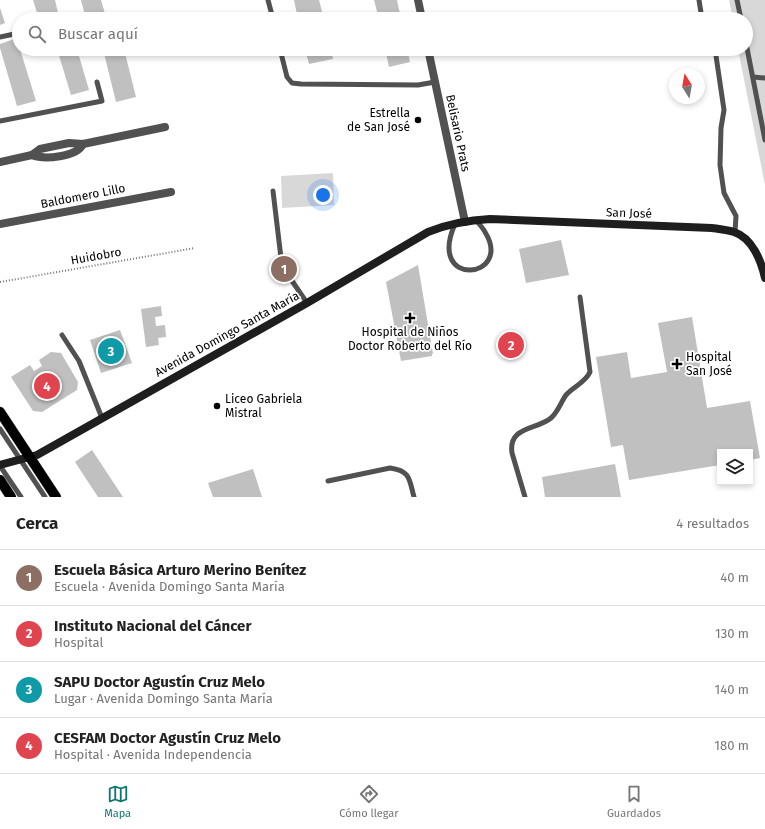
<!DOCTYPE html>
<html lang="es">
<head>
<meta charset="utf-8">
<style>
	:root { --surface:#fff; --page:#f6f6f6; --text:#222; --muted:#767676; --line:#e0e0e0; --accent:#0f766e }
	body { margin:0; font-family:"Fira Sans",sans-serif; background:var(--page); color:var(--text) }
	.controls { position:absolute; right:12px; bottom:12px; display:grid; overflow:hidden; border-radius:0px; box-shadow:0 2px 6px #0003 }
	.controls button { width:36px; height:36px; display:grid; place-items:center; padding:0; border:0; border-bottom:1px solid var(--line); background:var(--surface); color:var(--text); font:20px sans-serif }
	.compass { position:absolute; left:669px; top:68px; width:36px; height:36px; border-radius:50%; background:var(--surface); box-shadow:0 2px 6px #0003; rotate:349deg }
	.you { position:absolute; left:323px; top:195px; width:14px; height:14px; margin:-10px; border:3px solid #fff; border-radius:50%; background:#1a73e8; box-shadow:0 0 0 6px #1a73e833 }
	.badge { display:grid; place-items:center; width:26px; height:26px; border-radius:50%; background:var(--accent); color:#fff; font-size:13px; font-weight:700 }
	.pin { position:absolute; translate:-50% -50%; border:2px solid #fff; box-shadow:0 1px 4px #0006 }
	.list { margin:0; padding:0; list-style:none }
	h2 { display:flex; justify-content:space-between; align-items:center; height:52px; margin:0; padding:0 16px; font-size:17px }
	h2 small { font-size:13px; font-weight:400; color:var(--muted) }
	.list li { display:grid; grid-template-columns:26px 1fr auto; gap:12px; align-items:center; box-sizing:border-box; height:56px; padding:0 16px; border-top:1px solid var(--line) }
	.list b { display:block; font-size:15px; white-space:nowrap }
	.list p { margin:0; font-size:13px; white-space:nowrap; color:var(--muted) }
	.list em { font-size:13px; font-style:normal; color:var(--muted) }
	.icon { flex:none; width:22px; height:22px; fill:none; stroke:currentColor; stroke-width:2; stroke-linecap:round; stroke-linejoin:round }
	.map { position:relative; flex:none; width:765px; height:497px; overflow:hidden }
	.search { position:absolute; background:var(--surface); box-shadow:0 2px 6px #0003; left:12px; right:12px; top:12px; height:44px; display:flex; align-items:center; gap:10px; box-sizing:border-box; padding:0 14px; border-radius:22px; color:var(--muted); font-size:15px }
	.sheet { height:276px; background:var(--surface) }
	nav { display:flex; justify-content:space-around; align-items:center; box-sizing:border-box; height:56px; border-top:1px solid var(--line); background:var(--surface); font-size:11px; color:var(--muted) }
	nav a { display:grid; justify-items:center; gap:2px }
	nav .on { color:var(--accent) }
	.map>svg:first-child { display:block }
	.green { fill:#d8d8d8 }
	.building { fill:#c0c0c0 }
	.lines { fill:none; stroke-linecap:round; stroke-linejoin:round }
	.primary-casing { stroke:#dbdbdb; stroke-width:11 }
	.path { stroke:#737373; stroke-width:2; stroke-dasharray:1 2; stroke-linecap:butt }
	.service { stroke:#515151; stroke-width:5 }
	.minor { stroke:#515151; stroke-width:8 }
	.tertiary { stroke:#515151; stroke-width:8 }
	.secondary { stroke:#1e1e1e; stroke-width:8 }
	.primary { stroke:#000; stroke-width:10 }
	.poi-dot { fill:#000; stroke:#fff; stroke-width:1.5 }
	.labels { text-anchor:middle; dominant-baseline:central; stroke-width:3.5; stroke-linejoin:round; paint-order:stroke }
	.poi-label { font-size:12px; fill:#000; stroke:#fff; text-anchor:start }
	.street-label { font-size:12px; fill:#000; stroke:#fff }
</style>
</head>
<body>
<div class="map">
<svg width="765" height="497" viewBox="0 0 765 497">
	<rect width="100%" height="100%" fill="#fff"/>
	<!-- green -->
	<g class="green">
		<path d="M729,0H765V185L738,49H746V19H733Z"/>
		<path d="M333,173L334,205L282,208L281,176Z"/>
	</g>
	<!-- building -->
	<g class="building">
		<path d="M33,0H55L58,13L39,19Z"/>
		<path d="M81,0H101L106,17L99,19H86Z"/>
		<path d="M294,0H319L324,19H298Z"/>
		<path d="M374,0H397L401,19H379Z"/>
		<path d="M0,8L5,23L0,25Z"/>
		<path d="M17,38L19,49H20L36,101L17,106L0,48V44Z"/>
		<path d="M57,49H77L89,90L71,95Z"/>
		<path d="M103,49H124L136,97L116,102Z"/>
		<path d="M305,49H331L333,59L309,64Z"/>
		<path d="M385,49H407L410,62L389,67Z"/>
		<path d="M561,240L569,275L526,283L519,249Z"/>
		<path d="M418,265L433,354H432V356L401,361L386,282Z"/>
		<path d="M161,306L162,316L155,317L156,326L165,325L166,337L158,338L159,345L146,347L141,309Z"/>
		<path d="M692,317L707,408L750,401L760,458L750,460V452H720V465L629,480L623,445L611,447L596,357L627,352L631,378L667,372L658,323Z"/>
		<path d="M120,330L132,363L101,373L90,340Z"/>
		<path d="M51,352L61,353L78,382L77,390L42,412L33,411L11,377L30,365L34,371L42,366L39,360Z"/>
		<path d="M92,450L123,497H98L75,462Z"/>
		<path d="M615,464L621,497H545L542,477Z"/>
		<path d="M253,469L262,497H213L208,483Z"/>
	</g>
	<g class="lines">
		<defs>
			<g id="primary">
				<path d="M0,412L56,497"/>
				<path d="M0,480L11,497"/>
			</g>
		</defs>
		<!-- primary casing -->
		<use href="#primary" class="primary-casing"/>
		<!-- path -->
		<path class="path" d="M0,282L195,248"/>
		<!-- service -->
		<g class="service">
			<path d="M268,0L273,19"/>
			<path d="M699,0L702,19"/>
			<path d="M737,0L741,19"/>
			<path d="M0,37L19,33"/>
			<path d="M746,43L765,140"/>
			<path d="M280,49L287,77L292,83L301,84L418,85L435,82"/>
			<path d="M715,49L724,110L721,128L720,165L724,193L736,216L735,232"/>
			<path d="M753,77L765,78"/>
			<path d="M0,121L102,101L97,82"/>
			<path d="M273,191L281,258L286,272L307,303"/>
			<path d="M455,224C426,289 514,279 485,232C483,228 479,224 476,220"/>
			<path d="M62,335L79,361L102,418"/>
			<path d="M0,429L45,497"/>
			<path d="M0,466L21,497"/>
			<path d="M328,481L390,468C411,471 409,479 414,497"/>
			<path d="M525,497L512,453C508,426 537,430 551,418C558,412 561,402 566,395C574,386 585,383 590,372L580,297"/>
		</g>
		<!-- minor -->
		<g class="minor">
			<path d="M32,155C44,160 77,157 83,144"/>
			<path d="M0,162L32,155L40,149L69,143L83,144L165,127"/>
			<path d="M0,224L171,192"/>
		</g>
		<!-- tertiary -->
		<g class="tertiary">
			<path d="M418,0L422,19"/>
			<path d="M428,49L465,222"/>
		</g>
		<!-- secondary -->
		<path class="secondary" d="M0,465L37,455L307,303L428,232C448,224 469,220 490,219L712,228C719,229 727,230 734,232C752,238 761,260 765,278"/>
		<!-- primary -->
		<use href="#primary" class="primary"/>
	</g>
	<!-- markers -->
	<g class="poi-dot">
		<circle cx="418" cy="120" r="4"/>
		<path d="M408 312h4v4h4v4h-4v4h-4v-4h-4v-4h4z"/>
		<path d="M675 358h4v4h4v4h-4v4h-4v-4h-4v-4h4z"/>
		<circle cx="217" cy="406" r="4"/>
	</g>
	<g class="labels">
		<!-- poi labels -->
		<g class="poi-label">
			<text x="410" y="113" text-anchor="end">Estrella<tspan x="410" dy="14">de San José</tspan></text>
			<text x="410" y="332" text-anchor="middle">Hospital de Niños<tspan x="410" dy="14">Doctor Roberto del Río</tspan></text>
			<text x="686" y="357">Hospital<tspan x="686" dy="14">San José</tspan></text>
			<text x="225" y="399">Liceo Gabriela<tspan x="225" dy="14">Mistral</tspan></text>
		</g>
		<!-- street labels -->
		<g class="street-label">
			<text transform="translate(458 133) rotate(78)">Belisario Prats</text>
			<text transform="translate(83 196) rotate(-11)">Baldomero Lillo</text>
			<text transform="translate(629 213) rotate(2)">San José</text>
			<text transform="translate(96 256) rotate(-10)">Huidobro</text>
			<text transform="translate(227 334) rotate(-29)">Avenida Domingo Santa María</text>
		</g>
	</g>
</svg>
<div class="controls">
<button><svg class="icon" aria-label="layers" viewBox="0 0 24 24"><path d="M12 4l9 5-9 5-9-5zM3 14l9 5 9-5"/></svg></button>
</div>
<svg class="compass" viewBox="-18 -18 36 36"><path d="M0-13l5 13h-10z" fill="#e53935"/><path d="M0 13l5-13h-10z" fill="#767676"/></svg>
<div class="you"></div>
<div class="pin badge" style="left:284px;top:269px;background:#8d6e63">1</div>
<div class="pin badge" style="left:511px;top:345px;background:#e0444e">2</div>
<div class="pin badge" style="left:111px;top:351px;background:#0f9aa8">3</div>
<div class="pin badge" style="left:47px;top:386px;background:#e0444e">4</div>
<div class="search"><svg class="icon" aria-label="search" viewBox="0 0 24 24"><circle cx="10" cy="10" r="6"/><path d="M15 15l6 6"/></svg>Buscar aquí</div>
</div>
<section class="sheet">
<h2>Cerca<small>4 resultados</small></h2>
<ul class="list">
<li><span class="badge" style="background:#8d6e63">1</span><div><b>Escuela Básica Arturo Merino Benítez</b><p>Escuela · Avenida Domingo Santa María</p></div><em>40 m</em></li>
<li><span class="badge" style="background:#e0444e">2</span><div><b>Instituto Nacional del Cáncer</b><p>Hospital</p></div><em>130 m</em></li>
<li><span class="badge" style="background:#0f9aa8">3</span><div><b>SAPU Doctor Agustín Cruz Melo</b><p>Lugar · Avenida Domingo Santa María</p></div><em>140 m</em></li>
<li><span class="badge" style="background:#e0444e">4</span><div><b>CESFAM Doctor Agustín Cruz Melo</b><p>Hospital · Avenida Independencia</p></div><em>180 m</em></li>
</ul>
</section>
<nav>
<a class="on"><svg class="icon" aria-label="map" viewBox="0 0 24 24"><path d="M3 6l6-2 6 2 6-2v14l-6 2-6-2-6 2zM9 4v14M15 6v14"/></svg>Mapa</a>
<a><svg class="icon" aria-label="directions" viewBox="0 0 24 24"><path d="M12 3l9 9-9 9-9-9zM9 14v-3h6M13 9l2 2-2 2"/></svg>Cómo llegar</a>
<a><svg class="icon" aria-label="saved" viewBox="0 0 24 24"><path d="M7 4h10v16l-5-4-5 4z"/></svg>Guardados</a>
</nav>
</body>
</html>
